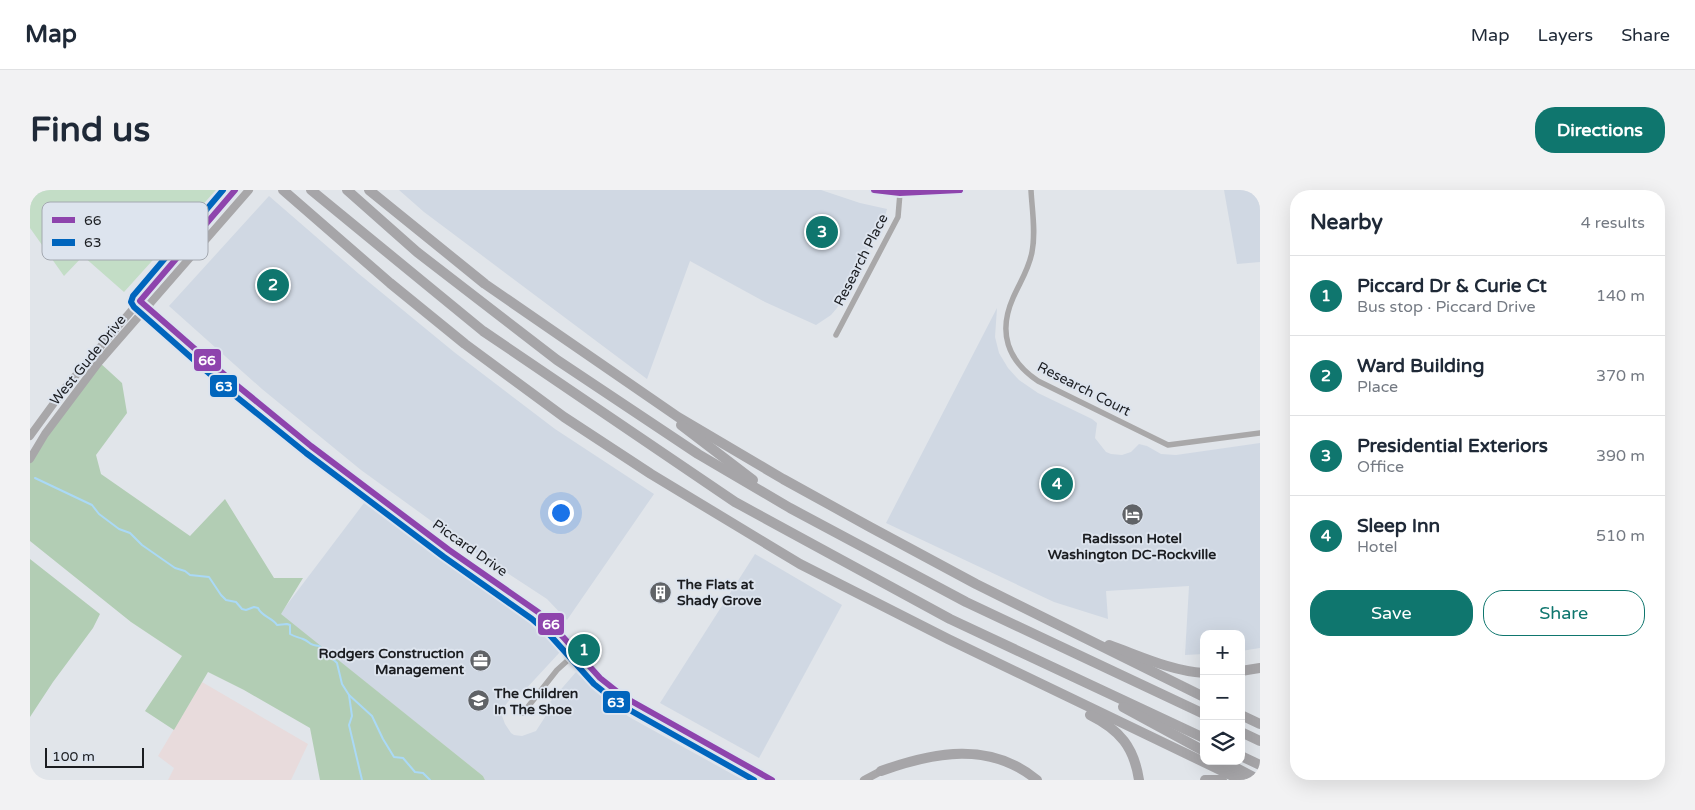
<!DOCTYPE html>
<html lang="en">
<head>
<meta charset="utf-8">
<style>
	:root { --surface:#fff; --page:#f2f2f3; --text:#1f2937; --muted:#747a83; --line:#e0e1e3; --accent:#0f766e }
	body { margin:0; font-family:"Varela Round",sans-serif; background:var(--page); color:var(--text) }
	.controls { position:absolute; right:15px; bottom:15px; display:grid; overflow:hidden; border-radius:10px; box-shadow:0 5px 20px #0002 }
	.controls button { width:45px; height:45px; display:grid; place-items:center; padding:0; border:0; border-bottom:1px solid var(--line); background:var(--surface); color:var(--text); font:25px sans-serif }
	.scale { position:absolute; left:15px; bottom:12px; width:99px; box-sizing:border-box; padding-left:5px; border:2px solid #1b1d21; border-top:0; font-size:14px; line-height:18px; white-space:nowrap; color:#1b1d21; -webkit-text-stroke:4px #dde4ee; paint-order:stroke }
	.you { position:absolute; left:530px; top:322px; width:18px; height:18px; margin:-12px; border:4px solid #fff; border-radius:50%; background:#1a73e8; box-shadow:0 0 0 8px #1a73e833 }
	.badge { display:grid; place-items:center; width:32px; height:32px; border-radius:50%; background:var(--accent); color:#fff; font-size:16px; font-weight:700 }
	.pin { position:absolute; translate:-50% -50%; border:2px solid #fff; box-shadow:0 1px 5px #0006 }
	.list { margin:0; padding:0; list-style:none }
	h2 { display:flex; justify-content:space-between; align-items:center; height:65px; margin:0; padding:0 20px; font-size:21px }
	h2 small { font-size:16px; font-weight:400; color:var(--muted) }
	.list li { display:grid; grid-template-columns:32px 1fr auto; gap:15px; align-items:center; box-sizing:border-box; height:80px; padding:0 20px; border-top:1px solid var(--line) }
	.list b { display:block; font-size:19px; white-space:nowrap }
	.list p { margin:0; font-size:16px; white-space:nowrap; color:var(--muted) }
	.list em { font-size:16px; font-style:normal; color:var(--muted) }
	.actions { display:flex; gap:10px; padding:15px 20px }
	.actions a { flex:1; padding:11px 0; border:1px solid var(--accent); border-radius:20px; text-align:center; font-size:18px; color:var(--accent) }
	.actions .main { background:var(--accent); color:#fff }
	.icon { flex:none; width:28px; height:28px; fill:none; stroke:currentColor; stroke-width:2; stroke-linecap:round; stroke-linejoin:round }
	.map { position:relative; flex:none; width:1230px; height:590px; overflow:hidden; border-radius:20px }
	header { display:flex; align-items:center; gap:30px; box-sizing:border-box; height:70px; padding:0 25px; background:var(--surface); border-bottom:1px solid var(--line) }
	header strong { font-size:24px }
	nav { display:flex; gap:28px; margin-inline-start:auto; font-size:18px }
	.intro { display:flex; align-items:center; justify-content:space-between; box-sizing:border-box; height:120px; padding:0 30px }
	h1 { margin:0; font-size:35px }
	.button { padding:12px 22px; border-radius:20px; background:var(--accent); color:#fff; font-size:18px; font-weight:700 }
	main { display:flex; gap:30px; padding:0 30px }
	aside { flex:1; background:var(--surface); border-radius:20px; box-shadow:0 5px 20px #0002 }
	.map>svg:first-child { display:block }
	.built { fill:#d0d8e3 }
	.industrial { fill:#e8dbdc }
	.green { fill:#c3ddc6 }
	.forest { fill:#b2cdb4 }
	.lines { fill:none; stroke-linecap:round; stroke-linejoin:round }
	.stream { stroke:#aad9f6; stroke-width:2 }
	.street { stroke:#a9a8a9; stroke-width:5.5 }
	.secondary { stroke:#a8a7a9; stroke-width:8 }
	.highway { stroke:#a6a5a8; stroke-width:10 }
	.bus-1-casing { stroke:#dde4ee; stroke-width:10 }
	.bus-2-casing { stroke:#dde4ee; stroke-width:10 }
	.bus-1 { stroke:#8e44ad; stroke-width:6 }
	.bus-2 { stroke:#0065bd; stroke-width:6 }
	.labels { text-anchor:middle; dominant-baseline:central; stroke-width:4; stroke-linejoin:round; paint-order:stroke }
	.street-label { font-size:14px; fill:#1b1d21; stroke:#dde4ee }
	.poi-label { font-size:14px; font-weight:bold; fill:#1b1d21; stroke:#dde4ee; text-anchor:start }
	.key { fill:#dde4ee; stroke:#a3a8b0; stroke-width:1 }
	.key-label { font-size:14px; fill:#1b1d21 }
	.line-badge { stroke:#dde4ee; stroke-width:2 }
	.badge-label { font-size:14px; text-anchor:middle; font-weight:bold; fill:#fff }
</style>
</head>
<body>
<header>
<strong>Map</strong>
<nav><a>Map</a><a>Layers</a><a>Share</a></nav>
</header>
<div class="intro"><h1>Find us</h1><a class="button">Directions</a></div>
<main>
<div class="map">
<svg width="1230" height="590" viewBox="0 0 1230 590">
	<rect width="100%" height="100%" fill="#e1e5ea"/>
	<!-- built -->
	<g class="built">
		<path d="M369,0H791L830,13L857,19L854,30L807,118L801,125L786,135L735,112L660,71L617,189L394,22Z"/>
		<path d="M1194,0H1230V72L1207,74Z"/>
		<path d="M239,6L329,84L424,162L525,239L624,304L537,430L517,409L436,356L331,280L232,199L139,116Z"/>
		<path d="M967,118L965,147L969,163L978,178L989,190L1008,203L1062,229L1067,233L1065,248L1076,262L1081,264L1092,265L1101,262L1109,254L1117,256L1131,264L1146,265L1230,253V458L1211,461V444H1174V464L1155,465L1159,396L1076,401L1078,429L1024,412L856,333Z"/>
		<path d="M334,313L439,389L496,427L512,441L530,462L493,502L485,503L474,517L471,523L475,534L481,543L484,545L492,546L506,541L515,527L520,512L546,482L579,514L601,528L713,590H455L453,586L250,424Z"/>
		<path d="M725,364L812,415L729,568L630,513Z"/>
	</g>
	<!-- industrial -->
	<path class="industrial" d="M172,492L278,554L261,590H138L144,578L128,566Z"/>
	<!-- green -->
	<path class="green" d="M0,0H186L94,102L53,66L34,86L0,38Z"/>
	<!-- forest -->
	<g class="forest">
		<path d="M69,172L92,193L97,223L66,265L71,284L160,346L195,309L244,388H273L251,424L453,586L455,590H290L280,538L214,500L178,482L144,540L115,521L152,466L101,432L0,351V269Z"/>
		<path d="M0,369L70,424L63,438L23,492L0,527Z"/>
	</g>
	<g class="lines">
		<!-- stream -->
		<g class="stream">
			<path d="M5,288L62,315L69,324L89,339L100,343L112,355L145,378L155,381L160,385L179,387L191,405L196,410L206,412L212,419L216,420L224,417L228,418C232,427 242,427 247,435L257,434L260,435V444C265,447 268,447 273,449C281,452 278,455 289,456L307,473L312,494L319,505L342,526L353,549L364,567L373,568L385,582L393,583L400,590"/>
			<path d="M319,505L322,526L319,535L332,590"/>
		</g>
		<!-- street -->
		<g class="street">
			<path d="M1001,0C1002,20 1006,42 1002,62C999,79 990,92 983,108C968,142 977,170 1008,191L1138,255L1230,243"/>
			<path d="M806,145L868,27L870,3"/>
			<path d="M493,523L527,480L547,462"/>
		</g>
		<!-- secondary -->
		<g class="secondary">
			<path d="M844,0L870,3L930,0"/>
			<path d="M110,111L204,193L281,256L419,360L508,422L524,437L570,488L594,507L742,590"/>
			<path d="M0,246L35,198L205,0"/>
			<path d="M0,269L15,244L69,172L219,0"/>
			<path d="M834,590L851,581"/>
		</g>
		<!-- highway -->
		<g class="highway">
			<path d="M253,0L360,93L435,154L534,227L621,284L770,374L918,449L1211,590"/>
			<path d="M281,0L453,141L705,312L920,429L1174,548"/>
			<path d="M317,0L387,62L527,170L668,264L760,318L936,412L1174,524"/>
			<path d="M339,0L455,94L648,227L753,289L840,337L946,394L1174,507"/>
			<path d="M651,235L723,290"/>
			<path d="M1079,455C1110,466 1141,481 1174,483"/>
			<path d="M1211,481L1230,478"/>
			<path d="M1093,517L1174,561"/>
			<path d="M1060,525C1090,540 1104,557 1109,590"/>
			<path d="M1211,525L1230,534"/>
			<path d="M1211,542L1230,551"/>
			<path d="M1211,566L1230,575"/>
			<path d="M1193,571L1229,590"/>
			<path d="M851,581C904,562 960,551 1007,590"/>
			<path d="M1175,590H1192"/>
		</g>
		<defs>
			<g id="bus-1">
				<path d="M205,0L110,111L204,193L281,256L419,360L508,422L524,437L570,488L594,507L742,590"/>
				<path d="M844,0L870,3L930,0"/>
			</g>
			<path id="bus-2" d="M193,0L103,106L101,112L104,117L198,200L276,263L414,367L502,429L518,443L564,494L589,514L724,590"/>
		</defs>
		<!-- bus-1 casing -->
		<use href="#bus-1" class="bus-1-casing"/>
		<!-- bus-2 casing -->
		<use href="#bus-2" class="bus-2-casing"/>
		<!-- bus-1 -->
		<use href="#bus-1" class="bus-1"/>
		<!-- bus-2 -->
		<use href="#bus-2" class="bus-2"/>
	</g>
	<!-- icons -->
	<defs>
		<symbol id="hotel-disc" viewBox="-11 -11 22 22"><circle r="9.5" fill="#606367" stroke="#dde4ee"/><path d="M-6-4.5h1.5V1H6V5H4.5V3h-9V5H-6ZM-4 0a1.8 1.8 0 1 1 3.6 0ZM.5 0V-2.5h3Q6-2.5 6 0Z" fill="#fff"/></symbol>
		<symbol id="building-disc" viewBox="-11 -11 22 22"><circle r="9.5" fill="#606367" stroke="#dde4ee"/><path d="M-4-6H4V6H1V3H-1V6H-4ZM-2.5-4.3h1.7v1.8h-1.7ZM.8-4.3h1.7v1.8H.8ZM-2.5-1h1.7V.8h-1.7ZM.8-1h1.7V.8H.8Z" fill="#fff"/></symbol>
		<symbol id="office-disc" viewBox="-11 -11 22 22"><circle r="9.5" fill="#606367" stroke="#dde4ee"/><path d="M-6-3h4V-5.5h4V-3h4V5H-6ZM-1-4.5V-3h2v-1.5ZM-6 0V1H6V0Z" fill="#fff"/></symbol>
		<symbol id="school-disc" viewBox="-11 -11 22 22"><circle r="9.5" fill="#606367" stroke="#dde4ee"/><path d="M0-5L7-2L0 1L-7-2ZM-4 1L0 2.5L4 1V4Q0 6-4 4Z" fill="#fff"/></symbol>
	</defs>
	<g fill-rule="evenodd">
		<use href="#hotel-disc" x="1090" y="312" width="25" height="25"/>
		<use href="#building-disc" x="618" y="390" width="25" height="25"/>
		<use href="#office-disc" x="438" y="458" width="25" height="25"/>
		<use href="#school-disc" x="436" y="498" width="25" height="25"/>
	</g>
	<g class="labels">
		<!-- street labels -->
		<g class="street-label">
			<text transform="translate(831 70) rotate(-63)">Research Place</text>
			<text transform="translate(58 170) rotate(-51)">West Gude Drive</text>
			<text transform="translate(1054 199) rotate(27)">Research Court</text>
			<text transform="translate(440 358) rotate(35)">Piccard Drive</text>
		</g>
		<!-- poi labels -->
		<g class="poi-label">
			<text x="1102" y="348" text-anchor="middle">Radisson Hotel<tspan x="1102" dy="16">Washington DC-Rockville</tspan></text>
			<text x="647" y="394">The Flats at<tspan x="647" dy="16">Shady Grove</tspan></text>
			<text x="434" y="463" text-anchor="end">Rodgers Construction<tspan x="434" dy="16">Management</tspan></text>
			<text x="464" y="503">The Children<tspan x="464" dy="16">In The Shoe</tspan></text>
		</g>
	</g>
	<!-- legend -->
	<rect x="12" y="12" width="166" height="58" rx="8" class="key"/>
	<rect x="22" y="27" width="23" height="6" fill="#8e44ad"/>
	<rect x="22" y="49" width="23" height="7" fill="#0065bd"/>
	<g class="key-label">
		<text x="54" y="35">66</text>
		<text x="54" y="57">63</text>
	</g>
	<g class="line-badge">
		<rect x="163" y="158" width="29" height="24" rx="5" fill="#8e44ad"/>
		<rect x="179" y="184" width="29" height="24" rx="5" fill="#0065bd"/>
		<rect x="507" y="422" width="28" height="24" rx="5" fill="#8e44ad"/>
		<rect x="572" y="500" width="29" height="24" rx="5" fill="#0065bd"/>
	</g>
	<g class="badge-label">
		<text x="177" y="175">66</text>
		<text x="194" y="201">63</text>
		<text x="521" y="439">66</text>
		<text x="586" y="517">63</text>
	</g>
</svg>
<div class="controls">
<button>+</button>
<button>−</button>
<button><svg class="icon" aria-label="layers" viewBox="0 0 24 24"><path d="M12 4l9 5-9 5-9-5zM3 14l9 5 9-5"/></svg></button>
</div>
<div class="scale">100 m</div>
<div class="you"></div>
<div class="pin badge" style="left:554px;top:460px">1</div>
<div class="pin badge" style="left:243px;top:95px">2</div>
<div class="pin badge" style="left:792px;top:42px">3</div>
<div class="pin badge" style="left:1027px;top:294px">4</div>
</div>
<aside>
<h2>Nearby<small>4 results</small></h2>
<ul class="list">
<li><span class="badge">1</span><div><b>Piccard Dr &amp; Curie Ct</b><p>Bus stop · Piccard Drive</p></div><em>140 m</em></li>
<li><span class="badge">2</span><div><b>Ward Building</b><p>Place</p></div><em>370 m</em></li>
<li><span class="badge">3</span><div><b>Presidential Exteriors</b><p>Office</p></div><em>390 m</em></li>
<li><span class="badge">4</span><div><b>Sleep Inn</b><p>Hotel</p></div><em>510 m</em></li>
</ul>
<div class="actions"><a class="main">Save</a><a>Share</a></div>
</aside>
</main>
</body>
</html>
